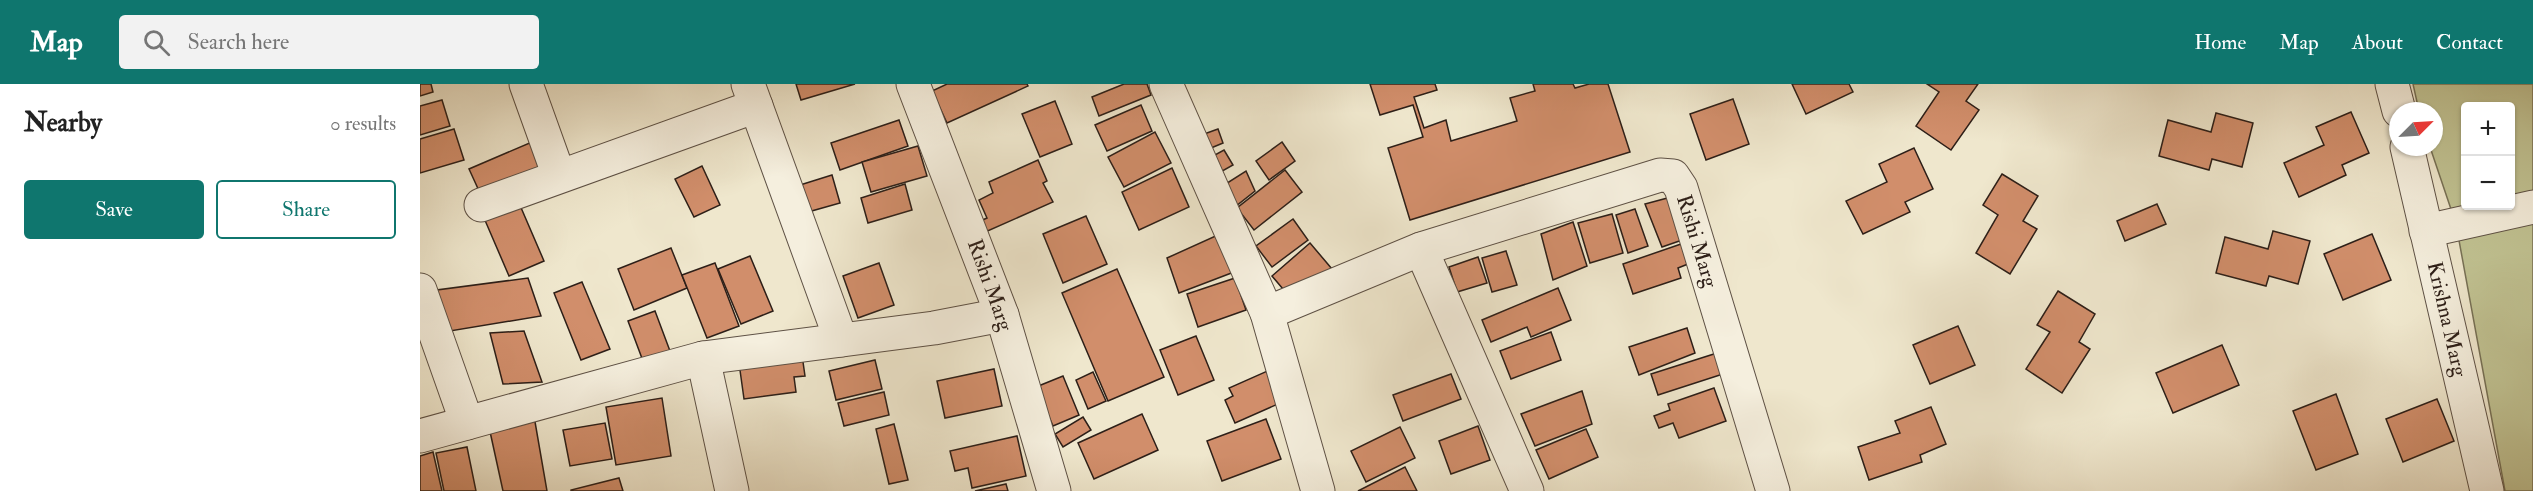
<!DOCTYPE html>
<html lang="en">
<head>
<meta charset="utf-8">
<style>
	:root { --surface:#fff; --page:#f2f2f2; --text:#222; --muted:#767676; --line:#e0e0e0; --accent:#0f766e }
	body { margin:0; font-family:"IM FELL Double Pica",serif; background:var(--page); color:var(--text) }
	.controls { position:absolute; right:18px; top:18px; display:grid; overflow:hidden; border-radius:6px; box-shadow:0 2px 4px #0004 }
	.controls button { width:54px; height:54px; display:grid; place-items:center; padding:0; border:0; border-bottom:2px solid var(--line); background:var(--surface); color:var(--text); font:30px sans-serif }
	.compass { position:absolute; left:1969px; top:18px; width:54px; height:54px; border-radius:50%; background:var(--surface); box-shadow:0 2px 4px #0004; rotate:66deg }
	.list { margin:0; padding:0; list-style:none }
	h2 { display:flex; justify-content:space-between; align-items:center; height:78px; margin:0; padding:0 24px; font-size:26px }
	h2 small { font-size:20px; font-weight:400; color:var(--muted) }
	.actions { display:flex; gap:12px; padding:18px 24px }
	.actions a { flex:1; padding:14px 0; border:2px solid var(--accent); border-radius:6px; text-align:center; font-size:21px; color:var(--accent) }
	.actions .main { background:var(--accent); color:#fff }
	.icon { flex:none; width:33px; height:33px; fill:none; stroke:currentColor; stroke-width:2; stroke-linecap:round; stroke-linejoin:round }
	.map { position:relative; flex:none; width:2113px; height:407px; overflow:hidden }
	header { display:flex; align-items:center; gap:36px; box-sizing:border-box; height:84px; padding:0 30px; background:var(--accent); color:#fff }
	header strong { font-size:28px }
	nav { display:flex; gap:33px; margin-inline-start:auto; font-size:21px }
	.search { width:420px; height:54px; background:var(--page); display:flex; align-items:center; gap:15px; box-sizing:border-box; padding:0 21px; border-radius:6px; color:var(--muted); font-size:22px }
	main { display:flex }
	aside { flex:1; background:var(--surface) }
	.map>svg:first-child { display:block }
	.green { fill:#c1c393; stroke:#777156; stroke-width:1.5; fill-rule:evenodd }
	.building { fill:#d18e6b; stroke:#2d1f18; stroke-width:1.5 }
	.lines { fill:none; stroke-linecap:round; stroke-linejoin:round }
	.minor-casing { stroke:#5e5145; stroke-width:35 }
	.minor { stroke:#f5efde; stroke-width:33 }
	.labels { text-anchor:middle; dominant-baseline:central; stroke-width:6; stroke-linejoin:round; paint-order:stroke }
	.street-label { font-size:21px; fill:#2d1f18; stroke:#f5efde }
</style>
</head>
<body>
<header>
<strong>Map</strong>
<div class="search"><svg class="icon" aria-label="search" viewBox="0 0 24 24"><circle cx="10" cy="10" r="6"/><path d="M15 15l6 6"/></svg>Search here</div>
<nav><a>Home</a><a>Map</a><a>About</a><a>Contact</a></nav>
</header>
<main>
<aside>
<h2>Nearby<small>0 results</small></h2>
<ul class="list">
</ul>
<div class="actions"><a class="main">Save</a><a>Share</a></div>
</aside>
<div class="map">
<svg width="2113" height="407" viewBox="0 0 2113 407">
	<rect width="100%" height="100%" fill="#efe7cd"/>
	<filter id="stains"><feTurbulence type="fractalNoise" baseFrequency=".00333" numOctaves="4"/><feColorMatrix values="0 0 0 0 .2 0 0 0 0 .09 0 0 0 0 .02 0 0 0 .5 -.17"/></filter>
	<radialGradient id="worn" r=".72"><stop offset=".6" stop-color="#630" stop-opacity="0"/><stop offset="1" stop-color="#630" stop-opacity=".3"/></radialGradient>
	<!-- green -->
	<path class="green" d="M1993,0H2113V407H2085L2036,140L2010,63H2014V27H1999ZM2046,22H2090V122H2046Z"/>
	<!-- building -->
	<g class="building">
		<path d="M0,0H11L13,8L0,12Z"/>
		<path d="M376,0H435L381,16Z"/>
		<path d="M527,0H607L608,2L527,39L512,7Z"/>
		<path d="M704,0H727L731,11L679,32L672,13Z"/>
		<path d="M950,0H1015L1017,6L994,13L1004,44L1026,36L1031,57L1097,37L1090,14L1115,7L1113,0H1153L1155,4L1169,0H1188L1210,68L990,136L968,64L1003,53L993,21L960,31Z"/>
		<path d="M1372,0H1429L1433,8L1386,30Z"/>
		<path d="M1507,0H1558L1546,17L1559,26L1531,66L1496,42L1519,8Z"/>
		<path d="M1313,15L1329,60L1286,76L1270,30Z"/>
		<path d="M22,16L30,42L0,51V22Z"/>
		<path d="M635,17L652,60L620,73L602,30Z"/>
		<path d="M721,21L732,47L687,67L675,41Z"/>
		<path d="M1931,28L1949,69L1922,81L1926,91L1879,113L1864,79L1904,61L1896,43Z"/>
		<path d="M1796,29L1833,39L1822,83L1792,75L1789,86L1739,72L1748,36L1791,48Z"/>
		<path d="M479,36L488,62L420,86L411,59Z"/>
		<path d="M34,45L44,76L0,89V55Z"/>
		<path d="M798,45L803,59L779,69L773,54Z"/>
		<path d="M735,48L751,79L704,103L688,73Z"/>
		<path d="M119,55L129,79L60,109L49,85Z"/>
		<path d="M862,58L875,77L849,96L836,77Z"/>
		<path d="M498,62L507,92L451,108L442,78Z"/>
		<path d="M1494,64L1513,105L1485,118L1490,128L1443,150L1426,117L1467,98L1459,80Z"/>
		<path d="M804,66L813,81L790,94L782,78Z"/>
		<path d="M618,76L627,97L623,99L633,118L563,149L558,138L567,134L559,116L573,109L569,98Z"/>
		<path d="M282,82L300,121L274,133L255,95Z"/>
		<path d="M752,84L769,123L719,146L702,108Z"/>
		<path d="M865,86L882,108L834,146L817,124Z"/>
		<path d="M826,87L835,107L816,122L804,101Z"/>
		<path d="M1582,90L1618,112L1603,137L1617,145L1590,190L1556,169L1578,131L1563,121Z"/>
		<path d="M412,91L420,119L388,128L380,101Z"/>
		<path d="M485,100L492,126L448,139L441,114Z"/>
		<path d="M1255,112L1268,154L1242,163L1225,120Z"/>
		<path d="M99,119L124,177L89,192L64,134Z"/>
		<path d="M1737,120L1746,140L1705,157L1697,137Z"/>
		<path d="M1215,125L1228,162L1208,169L1196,131Z"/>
		<path d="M1192,130L1203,169L1170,179L1158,139Z"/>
		<path d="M666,132L687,180L643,199L623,150Z"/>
		<path d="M873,135L888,156L852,183L836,162Z"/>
		<path d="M1153,138L1167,182L1133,196L1121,150Z"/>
		<path d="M1853,147L1890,157L1878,200L1849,192L1846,202L1796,189L1805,153L1848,165Z"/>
		<path d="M800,150L814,188L759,209L747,174Z"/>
		<path d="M1952,150L1971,196L1923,216L1904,170Z"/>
		<path d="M890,159L912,185L874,218L852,192Z"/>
		<path d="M1261,160L1268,180L1258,184L1261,194L1213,210L1203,180Z"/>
		<path d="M251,164L267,204L214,226L198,185Z"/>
		<path d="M1086,167L1097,201L1072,208L1062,174Z"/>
		<path d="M330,172L353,227L321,240L298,185Z"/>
		<path d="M1058,173L1067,199L1037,208L1029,183Z"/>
		<path d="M295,179L319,242L287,254L262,191Z"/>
		<path d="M459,179L474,221L438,234L423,192Z"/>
		<path d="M697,185L744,293L688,317L642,209Z"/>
		<path d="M108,194L121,232L30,247L17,206Z"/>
		<path d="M815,194L826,226L778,243L767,210Z"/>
		<path d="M162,198L190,265L161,276L134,209Z"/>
		<path d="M1138,204L1151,236L1111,253L1107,243L1071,258L1062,236Z"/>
		<path d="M1638,207L1675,230L1659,258L1670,265L1642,309L1606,285L1630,248L1617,241Z"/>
		<path d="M235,227L250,267L223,277L208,237Z"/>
		<path d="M1538,242L1555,281L1510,300L1493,261Z"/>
		<path d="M1267,244L1275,269L1219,291L1209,263Z"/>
		<path d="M104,247L122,298L83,300L70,249Z"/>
		<path d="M1131,248L1141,276L1091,295L1080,267Z"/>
		<path d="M776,252L794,296L758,311L740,266Z"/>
		<path d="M1802,261L1819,301L1753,329L1736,289Z"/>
		<path d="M1297,269L1303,290L1238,311L1231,290Z"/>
		<path d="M382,271L385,292L374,293L376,308L324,315L319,279Z"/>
		<path d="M455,276L462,305L416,316L409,287Z"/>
		<path d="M574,285L582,322L525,334L517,297Z"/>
		<path d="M852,285L867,316L815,339L805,316L813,312L809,304Z"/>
		<path d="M673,288L686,317L668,325L656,296Z"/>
		<path d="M1031,290L1041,315L983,337L973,311Z"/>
		<path d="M643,292L659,331L633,342L616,303Z"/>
		<path d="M1294,304L1306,337L1259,354L1253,339L1239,344L1234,332L1250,326L1248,320Z"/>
		<path d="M1162,307L1172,340L1115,362L1101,330Z"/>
		<path d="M464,308L469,331L424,342L418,319Z"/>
		<path d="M1916,310L1938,370L1896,386L1873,327Z"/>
		<path d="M242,314L251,372L196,381L186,323Z"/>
		<path d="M2017,315L2034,357L1983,378L1966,335Z"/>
		<path d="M1511,323L1526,360L1500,371L1502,378L1449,396L1438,363L1480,349L1475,337Z"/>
		<path d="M722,330L738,366L674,395L658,359Z"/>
		<path d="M114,332L127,407H83L69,343Z"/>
		<path d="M663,333L671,346L643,363L635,350Z"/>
		<path d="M846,335L861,375L802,397L787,357Z"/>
		<path d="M185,339L192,375L150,382L143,346Z"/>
		<path d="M474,340L488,396L469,400L456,345Z"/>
		<path d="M1058,342L1070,376L1031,390L1019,357Z"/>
		<path d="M980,343L995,374L946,398L931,367Z"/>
		<path d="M1166,345L1178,373L1129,395L1116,366Z"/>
		<path d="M597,352L606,392L552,404L548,384L535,387L530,367Z"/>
		<path d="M47,363L56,407H24L16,369Z"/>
		<path d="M13,368L22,407H0V372Z"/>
		<path d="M985,383L997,407H938Z"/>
		<path d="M199,394L203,407H151V406Z"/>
		<path d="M586,400L588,407H555Z"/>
	</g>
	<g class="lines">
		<defs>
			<g id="minor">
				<path d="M106,0L139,92"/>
				<path d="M328,0L421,256"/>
				<path d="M493,0L582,231L634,407"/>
				<path d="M746,0L847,229L898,407"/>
				<path d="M1972,0L1979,27"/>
				<path d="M1987,63L2067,407"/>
				<path d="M61,121L336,22"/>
				<path d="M2006,147L2113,123"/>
				<path d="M1001,165L1107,407"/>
				<path d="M0,206L47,339"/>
				<path d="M847,229L1001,165L1240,91L1253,92L1261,104L1353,407"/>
				<path d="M283,274L312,407"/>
				<path d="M0,352L283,274L514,244L582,231"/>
			</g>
		</defs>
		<!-- minor casing -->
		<use href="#minor" class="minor-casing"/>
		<!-- minor -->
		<use href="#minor" class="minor"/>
	</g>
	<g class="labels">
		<!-- street labels -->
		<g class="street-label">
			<text transform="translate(1277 157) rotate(73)">Rishi Marg</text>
			<text transform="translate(570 201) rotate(70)">Rishi Marg</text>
			<text transform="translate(2027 235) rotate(77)">Krishna Marg</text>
		</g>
	</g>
	<rect width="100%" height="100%" filter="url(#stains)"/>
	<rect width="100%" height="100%" fill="url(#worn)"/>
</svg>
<div class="controls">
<button>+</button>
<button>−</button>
</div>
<svg class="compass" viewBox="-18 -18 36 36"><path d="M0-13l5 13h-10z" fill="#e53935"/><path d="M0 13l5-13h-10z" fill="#767676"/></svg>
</div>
</main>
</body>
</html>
